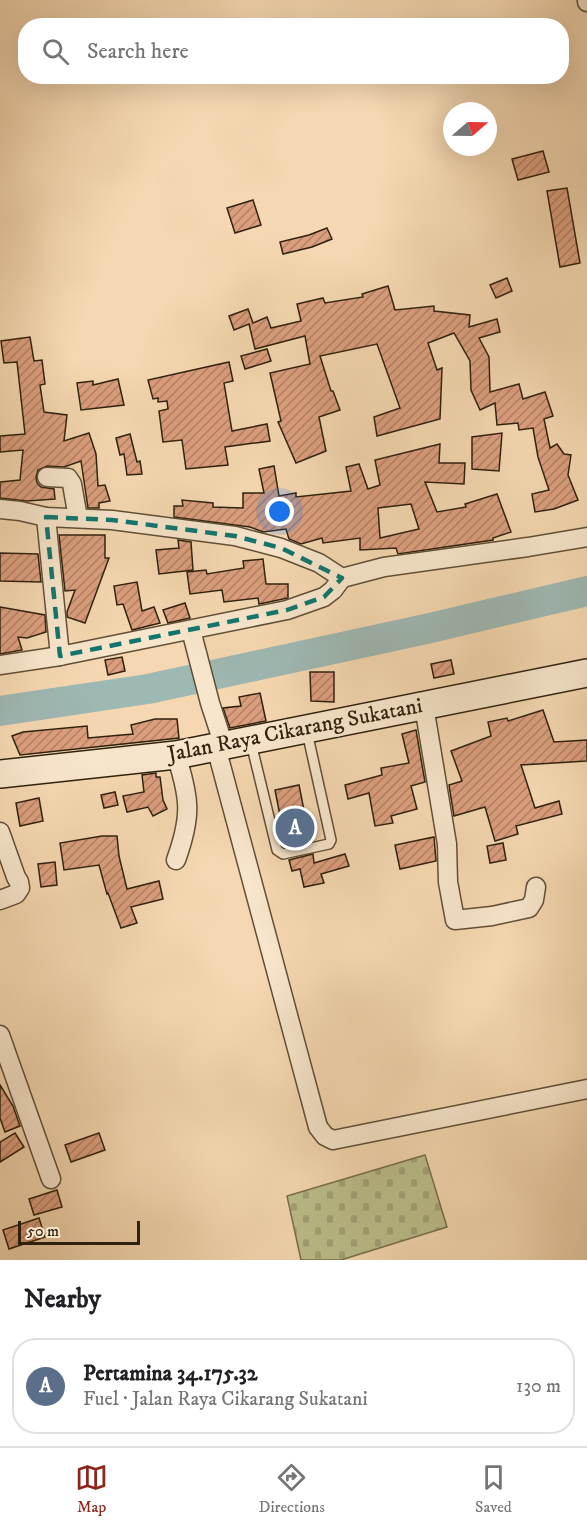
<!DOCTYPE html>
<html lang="en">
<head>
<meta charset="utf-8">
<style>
	:root { --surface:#fff; --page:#f2f2f2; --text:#202124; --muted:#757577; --line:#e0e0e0; --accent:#8f2418 }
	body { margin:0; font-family:"IM FELL DW Pica",serif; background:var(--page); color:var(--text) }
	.compass { position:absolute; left:443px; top:102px; width:54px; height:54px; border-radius:50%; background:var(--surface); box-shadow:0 6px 24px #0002; rotate:70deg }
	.scale { position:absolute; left:18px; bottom:15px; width:122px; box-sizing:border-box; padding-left:6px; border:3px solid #2f210d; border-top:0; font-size:16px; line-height:21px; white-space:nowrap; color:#2f210d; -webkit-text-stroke:4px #f8e6cc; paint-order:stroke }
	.you { position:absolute; left:280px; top:512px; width:21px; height:21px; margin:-15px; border:4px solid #fff; border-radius:50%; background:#1a73e8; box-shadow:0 0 0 9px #1a73e833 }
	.badge { display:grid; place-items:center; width:39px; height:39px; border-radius:50%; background:var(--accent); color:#fff; font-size:20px; font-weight:700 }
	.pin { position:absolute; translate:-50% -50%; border:3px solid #fff; box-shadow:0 2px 6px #0006 }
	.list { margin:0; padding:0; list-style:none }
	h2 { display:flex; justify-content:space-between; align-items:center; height:78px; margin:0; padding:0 24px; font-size:26px }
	h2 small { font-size:20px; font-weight:400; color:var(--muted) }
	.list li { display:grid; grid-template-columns:39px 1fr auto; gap:18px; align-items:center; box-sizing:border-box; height:96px; margin:0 12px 12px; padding:0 12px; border:2px solid var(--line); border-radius:24px }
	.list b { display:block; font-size:22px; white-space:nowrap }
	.list p { margin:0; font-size:20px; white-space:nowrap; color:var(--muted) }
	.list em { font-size:20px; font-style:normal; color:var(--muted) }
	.icon { flex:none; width:33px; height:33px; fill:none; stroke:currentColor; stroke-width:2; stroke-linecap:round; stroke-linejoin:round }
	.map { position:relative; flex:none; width:587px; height:1260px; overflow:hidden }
	.search { position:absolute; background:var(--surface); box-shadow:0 6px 24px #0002; left:18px; right:18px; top:18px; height:66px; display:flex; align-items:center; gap:15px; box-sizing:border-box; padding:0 21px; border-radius:24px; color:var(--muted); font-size:22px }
	.sheet { height:186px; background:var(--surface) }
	nav { display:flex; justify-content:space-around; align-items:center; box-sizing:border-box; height:84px; border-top:2px solid var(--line); background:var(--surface); font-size:16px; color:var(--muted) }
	nav a { display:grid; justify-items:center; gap:3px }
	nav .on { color:var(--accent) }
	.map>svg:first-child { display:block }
	.cemetery { fill:url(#cemetery-stones); stroke:#76704c; stroke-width:1.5 }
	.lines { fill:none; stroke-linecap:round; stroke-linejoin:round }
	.river { stroke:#9eb8b3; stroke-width:30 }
	.building { fill:url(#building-hatch); stroke:#2f210d; stroke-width:1.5; fill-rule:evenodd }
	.service-casing { stroke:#604f36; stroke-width:12 }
	.minor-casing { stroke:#604f36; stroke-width:21 }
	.secondary-casing { stroke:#2f210d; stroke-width:30 }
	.service { stroke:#f8e6cc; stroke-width:9 }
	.minor { stroke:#f8e6cc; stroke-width:18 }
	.secondary { stroke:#f8e6cc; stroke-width:27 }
	.marked { fill:none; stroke:#0f766e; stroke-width:4.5; stroke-dasharray:12 8; stroke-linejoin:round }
	.labels { text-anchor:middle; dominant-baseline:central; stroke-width:5; stroke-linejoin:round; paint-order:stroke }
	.street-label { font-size:22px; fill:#2f210d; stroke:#f8e6cc }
</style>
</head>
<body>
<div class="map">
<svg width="587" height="1260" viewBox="0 0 587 1260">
	<defs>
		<pattern id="cemetery-stones" width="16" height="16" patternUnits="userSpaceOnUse" patternTransform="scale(1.5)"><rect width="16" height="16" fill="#bcbe8b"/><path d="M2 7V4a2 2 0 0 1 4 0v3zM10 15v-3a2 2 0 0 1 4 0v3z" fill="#a2a377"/></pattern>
		<pattern id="building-hatch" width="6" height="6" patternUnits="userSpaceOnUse" patternTransform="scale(1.5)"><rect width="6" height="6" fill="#dc9f7e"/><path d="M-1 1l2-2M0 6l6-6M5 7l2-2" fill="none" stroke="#b38166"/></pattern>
	</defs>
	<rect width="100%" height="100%" fill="#f5d8b1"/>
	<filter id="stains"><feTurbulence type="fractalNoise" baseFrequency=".00333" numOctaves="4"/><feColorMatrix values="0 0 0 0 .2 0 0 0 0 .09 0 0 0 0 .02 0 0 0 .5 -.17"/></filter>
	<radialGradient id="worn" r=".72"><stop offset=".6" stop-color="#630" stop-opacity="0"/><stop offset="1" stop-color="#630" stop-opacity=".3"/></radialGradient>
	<!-- cemetery -->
	<path class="cemetery" d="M425,1155L447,1227L341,1260H301L287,1196Z"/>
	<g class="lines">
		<!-- river -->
		<path class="river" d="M0,711L148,689L426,629L587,591"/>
	</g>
	<!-- building -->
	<g class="building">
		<path d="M543,151L549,172L518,180L512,159Z"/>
		<path d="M567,188L580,263L560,267L547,191Z"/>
		<path d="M253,200L261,225L235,233L227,208Z"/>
		<path d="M327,228L332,239L312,247L283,254L280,242L309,235Z"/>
		<path d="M507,278L512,291L496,298L490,285Z"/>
		<path d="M388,286L395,310L434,306V311L470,315L469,327L497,319L500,332L479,338L489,357L490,392L519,384L523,399L545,392L553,416L544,419L550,448L557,444L564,454L571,455L568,475L578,500L554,509L535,512L532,494L549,490L538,457L533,428L519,430L518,423L497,425L495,403L480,410L471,390L470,361L454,333L428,343L437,370L442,368L440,419L377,436L374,417L400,408L377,344L320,356L331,391H333L340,410L319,417L326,451L296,463L278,422L281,421L270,373L310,364L305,336L255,349L249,324L234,330L229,316L248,309L253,323L267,317L271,328L301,321L297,304L323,298L325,303L363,297L362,294Z"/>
		<path d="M30,337L34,361L42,360L45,384L40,385L44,412L67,415L64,441L89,433L96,454L98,486L105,485L110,501L99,503V508H88L81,461L64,467L47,466L38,470L36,477L37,483L41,487L54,489L55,499L27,501L0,498V482L20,480L23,450L0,452V436L25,434L17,362L4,363L1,341Z"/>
		<path d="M267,349L271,361L245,369L241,356Z"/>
		<path d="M229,362L233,381L224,383L232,431L267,424L270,441L225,447L228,465L186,469L182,440L163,442L159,411L168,409L167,401L158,402V398L153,399L148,380Z"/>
		<path d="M118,379L124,405L81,410L77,383L93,381V385Z"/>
		<path d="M502,433L499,471L472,469V437Z"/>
		<path d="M130,434L137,462L140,461L142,474L127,475L124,454L120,455L116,438Z"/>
		<path d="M440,444L439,463H465L464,484L425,482L437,512L466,507L465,504L497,494L511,532L493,538V540L398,554L396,548L360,550V538L323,543L322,538L301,544L289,539L286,529L263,532L250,527L174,517V506H183L182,500L213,503V507L243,508V493H264L259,469L274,466L279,496L296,493V497L351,491L346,467L359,464L368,489L380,485L375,460ZM411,504L419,529L380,538L378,508Z"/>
		<path d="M59,535H105V558H109L85,623L67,617V612L75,590L65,591Z"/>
		<path d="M178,540L191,542L193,570L159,574L156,550L179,548Z"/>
		<path d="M0,553L38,554L41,582L0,581Z"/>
		<path d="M263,559L266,584H288V598L259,604L258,598L224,602L222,590L190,594L187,572L206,570L207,574L244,568L243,561Z"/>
		<path d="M137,582L142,611L154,607L160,623L132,630L123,604L117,605L114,586Z"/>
		<path d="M185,603L190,618L168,623L163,610Z"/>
		<path d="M0,607L45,615L46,632L27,638L18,637L22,650L0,654Z"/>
		<path d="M122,657L125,671L108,675L105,660Z"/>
		<path d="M451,660L454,674L434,678L431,664Z"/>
		<path d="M310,672H334V702L311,701Z"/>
		<path d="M260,693L266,721L230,728L223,708L241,706L239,697Z"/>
		<path d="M543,710L554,742L587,740V761L521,765L535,808L559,801L562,814L516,826L518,834L495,841L485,807L454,816L449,785L462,781L451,751L491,736L488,722L507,718L508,721Z"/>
		<path d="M155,719H177L179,738L20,755L12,736L23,732L87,726L88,738L133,734L131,725Z"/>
		<path d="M416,730L425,782L411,786L417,809L391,816L393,823L375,826L369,793L348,799L345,785L382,775L381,768L409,763L402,734Z"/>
		<path d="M156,773V777H160L163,800L167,809L153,816L148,807L127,812L123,796L144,792L142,775Z"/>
		<path d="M299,785L310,841L286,846L275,790Z"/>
		<path d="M115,792L118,805L104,808L101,795Z"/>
		<path d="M39,798L43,821L20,826L16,803Z"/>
		<path d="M102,836H117L119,856L127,889L159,881L163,899L131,907L137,923L121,928L108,893L107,894L99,865L64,870L60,843Z"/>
		<path d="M434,837L436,861L400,869L395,845Z"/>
		<path d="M503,843L506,860L490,863L487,846Z"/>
		<path d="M313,854L314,863L345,854L349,866L321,874L324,883L304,887L300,869L292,871L289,860Z"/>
		<path d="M55,862L57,885L41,887L38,864Z"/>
		<path d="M0,1085L13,1106L20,1126L5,1132L0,1118Z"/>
		<path d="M15,1133L24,1147L0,1162V1142Z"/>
		<path d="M99,1133L105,1150L71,1162L65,1145Z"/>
		<path d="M57,1190L62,1207L34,1215L29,1199Z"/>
		<path d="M39,1218L45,1237L9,1249L3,1230Z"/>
	</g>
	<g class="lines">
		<defs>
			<path id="service" d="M251,743L277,850L283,854L329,844L331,840L307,732"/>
			<g id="minor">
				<path d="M587,0V2"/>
				<path d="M47,477L68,478L72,484L78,518"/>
				<path d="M0,509L20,511L46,517L112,520L235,536L281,548L319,563L342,578L384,567L528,547L587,537"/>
				<path d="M46,517L60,656"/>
				<path d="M191,630L210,703L224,746"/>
				<path d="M0,665L60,656L287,610L324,597L333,590L342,578"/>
				<path d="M424,706L447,844L448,882L455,920L492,916L529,908L534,900L536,887"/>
				<path d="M216,747L318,1127L325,1136L333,1140L587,1089"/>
				<path d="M0,832L16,877L19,882L20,888L16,894L0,900"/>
				<path d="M176,860C192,816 190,798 176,755"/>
				<path d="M0,1035L51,1179"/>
			</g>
			<path id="secondary" d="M0,774L176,755L587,673"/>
		</defs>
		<!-- service casing -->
		<use href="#service" class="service-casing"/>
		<!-- minor casing -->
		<use href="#minor" class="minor-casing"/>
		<!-- secondary casing -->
		<use href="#secondary" class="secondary-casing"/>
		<!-- service -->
		<use href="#service" class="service"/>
		<!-- minor -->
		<use href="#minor" class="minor"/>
		<!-- secondary -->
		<use href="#secondary" class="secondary"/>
	</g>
	<!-- marked area -->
	<path class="marked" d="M46,517L112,520L235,536L281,548L342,578L324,597L287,610L60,656Z"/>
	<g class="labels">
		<!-- street labels -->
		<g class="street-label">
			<text transform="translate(295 730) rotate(-11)">Jalan Raya Cikarang Sukatani</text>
		</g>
	</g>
	<rect width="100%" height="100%" filter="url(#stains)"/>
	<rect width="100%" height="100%" fill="url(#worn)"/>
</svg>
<svg class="compass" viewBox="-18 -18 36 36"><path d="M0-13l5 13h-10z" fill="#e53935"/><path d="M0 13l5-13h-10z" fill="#757577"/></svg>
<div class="scale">50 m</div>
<div class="you"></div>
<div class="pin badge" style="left:295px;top:828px;background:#5c6f8a">A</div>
<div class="search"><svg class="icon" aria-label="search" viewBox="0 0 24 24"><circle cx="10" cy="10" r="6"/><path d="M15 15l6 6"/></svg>Search here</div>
</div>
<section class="sheet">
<h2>Nearby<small></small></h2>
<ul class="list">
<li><span class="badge" style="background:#5c6f8a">A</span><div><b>Pertamina 34.175.32</b><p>Fuel · Jalan Raya Cikarang Sukatani</p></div><em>130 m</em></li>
</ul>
</section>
<nav>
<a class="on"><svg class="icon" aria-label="map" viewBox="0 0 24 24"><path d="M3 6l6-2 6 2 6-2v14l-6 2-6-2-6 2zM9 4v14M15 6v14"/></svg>Map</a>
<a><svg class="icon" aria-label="directions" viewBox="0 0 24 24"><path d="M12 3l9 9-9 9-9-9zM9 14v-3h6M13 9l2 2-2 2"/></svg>Directions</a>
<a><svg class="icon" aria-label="saved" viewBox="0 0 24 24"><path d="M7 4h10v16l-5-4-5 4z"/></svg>Saved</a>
</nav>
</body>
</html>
